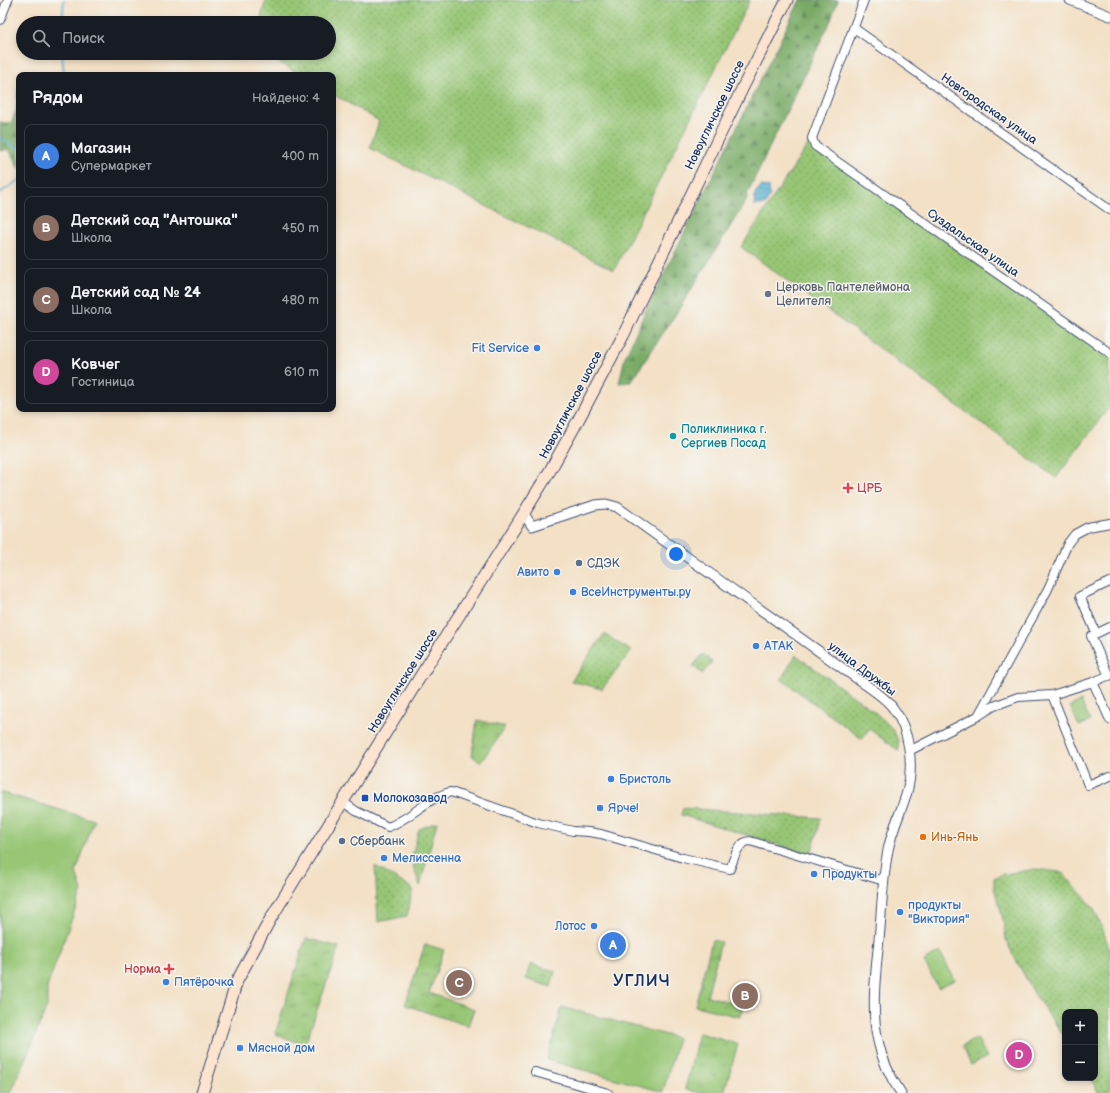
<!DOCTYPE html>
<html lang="ru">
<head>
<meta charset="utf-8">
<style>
	:root { --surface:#171b24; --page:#20242c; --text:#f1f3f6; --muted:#9ea1a6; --line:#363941; --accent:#b45309 }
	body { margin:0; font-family:"Balsamiq Sans",sans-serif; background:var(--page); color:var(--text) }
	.controls { position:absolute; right:12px; bottom:12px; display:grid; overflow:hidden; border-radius:8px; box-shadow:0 2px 6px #0003 }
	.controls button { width:36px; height:36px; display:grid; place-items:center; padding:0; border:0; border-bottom:1px solid var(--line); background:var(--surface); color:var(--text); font:20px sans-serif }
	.you { position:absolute; left:676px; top:554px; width:14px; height:14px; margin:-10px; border:3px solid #fff; border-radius:50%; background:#1a73e8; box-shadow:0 0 0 6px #1a73e833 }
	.badge { display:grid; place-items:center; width:26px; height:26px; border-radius:50%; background:var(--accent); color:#fff; font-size:13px; font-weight:700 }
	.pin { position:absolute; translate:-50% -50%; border:2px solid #fff; box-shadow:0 1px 4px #0006 }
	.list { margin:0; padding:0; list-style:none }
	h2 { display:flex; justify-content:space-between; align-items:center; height:52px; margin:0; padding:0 16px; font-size:17px }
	h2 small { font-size:13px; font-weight:400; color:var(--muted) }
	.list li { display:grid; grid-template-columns:26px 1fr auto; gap:12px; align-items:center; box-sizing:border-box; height:64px; margin:0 8px 8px; padding:0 8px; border:1px solid var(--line); border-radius:8px }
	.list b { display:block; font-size:15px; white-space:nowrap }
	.list p { margin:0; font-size:13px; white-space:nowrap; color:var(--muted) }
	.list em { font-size:13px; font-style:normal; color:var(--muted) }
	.icon { flex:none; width:22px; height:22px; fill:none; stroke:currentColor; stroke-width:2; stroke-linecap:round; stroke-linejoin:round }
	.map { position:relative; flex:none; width:1110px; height:1093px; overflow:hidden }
	.search { position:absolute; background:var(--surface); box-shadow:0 2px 6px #0003; left:16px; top:16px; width:320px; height:44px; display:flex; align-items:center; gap:10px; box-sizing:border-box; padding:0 14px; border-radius:22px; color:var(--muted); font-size:15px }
	.panel { position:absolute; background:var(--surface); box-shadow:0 2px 6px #0003; left:16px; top:72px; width:320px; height:340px; border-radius:8px }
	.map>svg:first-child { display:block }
	.grass { fill:url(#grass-dots); stroke:#597a69 }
	.forest { fill:url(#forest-firs); stroke:#4a6d62 }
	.park { fill:url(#park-tufts); stroke:#597a69 }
	.garden { fill:#97c674; stroke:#597a69 }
	.water { fill:url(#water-rules); stroke:#366e96 }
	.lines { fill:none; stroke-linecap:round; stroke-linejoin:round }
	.stream { stroke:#51adcf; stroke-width:2 }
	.minor-casing { stroke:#3b4a6d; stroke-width:10 }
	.tertiary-casing { stroke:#3b4a6d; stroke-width:11 }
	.secondary-casing { stroke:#3b4a6d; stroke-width:13 }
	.minor { stroke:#fff; stroke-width:8 }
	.tertiary { stroke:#fff; stroke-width:9 }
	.secondary { stroke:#fde4d1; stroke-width:11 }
	.worship-dot { fill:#6b7280; stroke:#f6f6f2; stroke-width:1.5 }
	.shop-dot { fill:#3f7fe0; stroke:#f6f6f2; stroke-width:1.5 }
	.culture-dot { fill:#0f9aa8; stroke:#f6f6f2; stroke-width:1.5 }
	.health-dot { fill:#e0444e; stroke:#f6f6f2; stroke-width:1.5 }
	.service-dot { fill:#5c6f8a; stroke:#f6f6f2; stroke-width:1.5 }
	.transit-dot { fill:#1a4fb4; stroke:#f6f6f2; stroke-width:1.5 }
	.food-dot { fill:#e8710a; stroke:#f6f6f2; stroke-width:1.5 }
	.labels { text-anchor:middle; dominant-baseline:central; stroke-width:3; stroke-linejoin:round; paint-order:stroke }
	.street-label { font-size:12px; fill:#1b2f5e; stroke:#f6f6f2 }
	.worship-label { font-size:12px; fill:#5b616d; stroke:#f6f6f2; text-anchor:start }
	.shop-label { font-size:12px; fill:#366cbe; stroke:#f6f6f2; text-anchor:start }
	.culture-label { font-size:12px; fill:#0d838f; stroke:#f6f6f2; text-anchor:start }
	.health-label { font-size:12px; fill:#be3a42; stroke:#f6f6f2; text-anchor:start }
	.service-label { font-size:12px; fill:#4e5e75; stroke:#f6f6f2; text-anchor:start }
	.transit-label { font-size:12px; fill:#164399; stroke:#f6f6f2; text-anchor:start }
	.food-label { font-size:12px; fill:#c56008; stroke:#f6f6f2; text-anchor:start }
	.district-label { font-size:16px; font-weight:bold; letter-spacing:1px; fill:#1b2f5e; stroke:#f6f6f2 }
</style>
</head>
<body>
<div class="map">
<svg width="1110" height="1093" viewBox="0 0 1110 1093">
	<defs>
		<pattern id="grass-dots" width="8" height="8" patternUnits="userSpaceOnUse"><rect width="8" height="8" fill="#97c674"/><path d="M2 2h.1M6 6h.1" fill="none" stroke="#7aa162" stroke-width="1.8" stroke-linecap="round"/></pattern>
		<pattern id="forest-firs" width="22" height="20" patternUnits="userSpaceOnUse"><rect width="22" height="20" fill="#79ab66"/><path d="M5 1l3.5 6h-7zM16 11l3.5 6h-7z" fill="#628c57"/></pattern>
		<pattern id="park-tufts" width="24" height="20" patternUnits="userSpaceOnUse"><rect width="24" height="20" fill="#97c674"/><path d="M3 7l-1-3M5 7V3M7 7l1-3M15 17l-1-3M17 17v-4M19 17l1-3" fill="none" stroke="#7aa162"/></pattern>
		<pattern id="water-rules" width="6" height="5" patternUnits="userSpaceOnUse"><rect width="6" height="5" fill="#51adcf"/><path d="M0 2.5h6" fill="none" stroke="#428dab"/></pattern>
	</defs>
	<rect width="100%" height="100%" fill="#f6f6f2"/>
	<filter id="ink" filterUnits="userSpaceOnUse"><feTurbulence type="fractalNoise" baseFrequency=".025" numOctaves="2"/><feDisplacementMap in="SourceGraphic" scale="8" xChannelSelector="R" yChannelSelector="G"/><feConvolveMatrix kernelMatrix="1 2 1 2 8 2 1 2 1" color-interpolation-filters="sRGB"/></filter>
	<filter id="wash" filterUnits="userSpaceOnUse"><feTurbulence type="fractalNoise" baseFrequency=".012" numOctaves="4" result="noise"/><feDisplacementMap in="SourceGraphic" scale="16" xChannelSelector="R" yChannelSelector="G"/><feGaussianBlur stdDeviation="0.9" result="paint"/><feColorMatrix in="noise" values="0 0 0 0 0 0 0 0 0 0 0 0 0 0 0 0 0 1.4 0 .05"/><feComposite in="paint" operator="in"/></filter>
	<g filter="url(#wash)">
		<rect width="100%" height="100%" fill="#f3e0c5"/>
		<!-- grass -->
		<g class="grass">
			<path d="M266,0H750L614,270L370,148L379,121L333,94V75H301L263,53H329V23H259Z"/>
			<path d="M809,143L1110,353V406L1056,478L741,247Z"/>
			<path d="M604,634L631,651L602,689L571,681Z"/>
			<path d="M796,655L875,712L892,728L898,740L899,751L869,729L862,739L781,679Z"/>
			<path d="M683,808L821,818L811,855L681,815Z"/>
			<path d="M437,822L420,886L411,860L419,829Z"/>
			<path d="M375,866L413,889L407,916L378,922Z"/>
			<path d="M1037,869L1059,872L1064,874L1092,906L1097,915L1109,947L1110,953V1093H1099L1090,1078H1095V1012H1065V1038L1035,995L1010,949L1006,939L1002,915L994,888V878L1003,874Z"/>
		</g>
		<!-- forest -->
		<g class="forest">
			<path d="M800,0H838L831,20L748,192L746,201L681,306L631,382L619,383L625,357L646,310Z"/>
			<path d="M18,89H19V170L9,149L0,151V122L11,123L16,111Z"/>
		</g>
		<!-- park -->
		<g class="park">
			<path d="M703,654L712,662L702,674L693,666Z"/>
			<path d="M477,720L505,727L481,762L472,756Z"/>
			<path d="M306,938L339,947L305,1045L275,1034Z"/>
			<path d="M712,940L721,942L707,996L743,1005L740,1017L695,1006Z"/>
			<path d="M425,944L444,950L429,993L474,1009L468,1026L405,1005Z"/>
			<path d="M530,964L555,971L551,987L526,979Z"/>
			<path d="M699,1033L738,1044L724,1093H700L685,1089Z"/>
			<path d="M977,1038L987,1057L971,1065L962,1046Z"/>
		</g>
		<!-- garden -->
		<g class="garden">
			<path d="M1081,701L1090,721L1079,726L1070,706Z"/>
			<path d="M0,792L94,820L76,872L82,891L47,987V1007L11,1093H0Z"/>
			<path d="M940,952L955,980L938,988L924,961Z"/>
			<path d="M562,1007L678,1038L663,1092L547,1060Z"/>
		</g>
		<!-- water -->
		<path class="water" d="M761,186L769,187L770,196L765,205H754L755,193Z"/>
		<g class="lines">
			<!-- stream -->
			<g class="stream">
				<path d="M62,23L64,0"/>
				<path d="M62,53L64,75"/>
				<path d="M0,138L19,149"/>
				<path d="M0,193L19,180"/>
			</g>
		</g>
	</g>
	<g filter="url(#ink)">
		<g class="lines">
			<defs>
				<g id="minor">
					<path d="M864,0L812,138L815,146L1110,353"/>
					<path d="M0,20L8,0"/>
					<path d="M854,28L1110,210"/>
					<path d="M1096,633L1080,596L1110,582"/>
					<path d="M1109,676L1091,636L1110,627"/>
					<path d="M1093,682L1110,720"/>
					<path d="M1052,695L1088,785L1110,776"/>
					<path d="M978,716L1048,589L1068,543L1075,534L1088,527L1110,523"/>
					<path d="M909,751L978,716L994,706L1018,697L1052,695L1093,682L1110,675"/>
					<path d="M343,802L356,811L388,827C410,819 430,796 451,792L538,823L573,831L589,832L601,834L683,858L730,869C734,859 737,842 750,841L884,881"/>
					<path d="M535,1072L608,1093"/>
				</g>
				<g id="tertiary">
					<path d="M1070,0L1110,16"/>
					<path d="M524,514L532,526L595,505L606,504L617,507L873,690C880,695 888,701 893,708C910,730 914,766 907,792C901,812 892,830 888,850C883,876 882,902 880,929C877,963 870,1007 878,1041C882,1060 890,1077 901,1093"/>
				</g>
				<path id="secondary" d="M202,1093L237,981L271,918L420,677L514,529L548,474L575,426L623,336L743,87L787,0"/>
			</defs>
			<!-- minor casing -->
			<use href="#minor" class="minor-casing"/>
			<!-- tertiary casing -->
			<use href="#tertiary" class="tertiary-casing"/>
			<!-- secondary casing -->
			<use href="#secondary" class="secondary-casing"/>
			<!-- minor -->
			<use href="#minor" class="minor"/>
			<!-- tertiary -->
			<use href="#tertiary" class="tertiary"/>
			<!-- secondary -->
			<use href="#secondary" class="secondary"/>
		</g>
	</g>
	<!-- markers -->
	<circle class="worship-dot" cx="768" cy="294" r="4"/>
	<g class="shop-dot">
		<circle cx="537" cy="348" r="4"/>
		<circle cx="557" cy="572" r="4"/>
		<circle cx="573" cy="592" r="4"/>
		<circle cx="756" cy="646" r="4"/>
		<circle cx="611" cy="779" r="4"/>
		<circle cx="600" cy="808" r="4"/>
		<circle cx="384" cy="858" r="4"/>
		<circle cx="814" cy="874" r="4"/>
		<circle cx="900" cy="912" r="4"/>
		<circle cx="594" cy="926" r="4"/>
		<circle cx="166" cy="982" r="4"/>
		<circle cx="240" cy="1048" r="4"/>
	</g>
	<circle class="culture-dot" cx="673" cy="436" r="4"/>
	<g class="health-dot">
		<path d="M846 482h4v4h4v4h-4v4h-4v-4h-4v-4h4z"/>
		<path d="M167 963h4v4h4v4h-4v4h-4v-4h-4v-4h4z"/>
	</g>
	<g class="service-dot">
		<circle cx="579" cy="563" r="4"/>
		<circle cx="342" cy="841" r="4"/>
	</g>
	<rect class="transit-dot" x="361" y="794" width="8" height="8" rx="2"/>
	<circle class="food-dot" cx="923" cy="837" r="4"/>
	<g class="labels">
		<!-- street labels -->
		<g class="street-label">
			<text transform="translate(989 109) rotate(35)">Новгородская улица</text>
			<text transform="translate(715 115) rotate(-64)">Новоугличское шоссе</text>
			<text transform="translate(973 243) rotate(35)">Суздальская улица</text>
			<text transform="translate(571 405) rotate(-62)">Новоугличское шоссе</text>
			<text transform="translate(862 669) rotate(37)">улица Дружбы</text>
			<text transform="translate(403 681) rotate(-58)">Новоугличское шоссе</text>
		</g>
		<!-- worship labels -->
		<g class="worship-label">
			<text x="776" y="287">Церковь Пантелеймона<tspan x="776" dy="14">Целителя</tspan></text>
		</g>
		<!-- shop labels -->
		<g class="shop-label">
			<text x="529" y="348" text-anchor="end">Fit Service</text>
			<text x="549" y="572" text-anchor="end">Авито</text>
			<text x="581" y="592">ВсеИнструменты.ру</text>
			<text x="764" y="646">АТАК</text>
			<text x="619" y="779">Бристоль</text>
			<text x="608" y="808">Ярче!</text>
			<text x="392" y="858">Мелиссенна</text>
			<text x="822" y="874">Продукты</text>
			<text x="908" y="905">продукты<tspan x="908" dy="14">"Виктория"</tspan></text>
			<text x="586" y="926" text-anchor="end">Лотос</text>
			<text x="174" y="982">Пятёрочка</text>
			<text x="248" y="1048">Мясной дом</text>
		</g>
		<!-- culture labels -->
		<g class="culture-label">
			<text x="681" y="429">Поликлиника г.<tspan x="681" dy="14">Сергиев Посад</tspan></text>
		</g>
		<!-- health labels -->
		<g class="health-label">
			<text x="857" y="488">ЦРБ</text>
			<text x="161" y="969" text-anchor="end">Норма</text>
		</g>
		<!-- service labels -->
		<g class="service-label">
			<text x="587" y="563">СДЭК</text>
			<text x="350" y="841">Сбербанк</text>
		</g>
		<!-- transit labels -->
		<g class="transit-label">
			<text x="373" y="798">Молокозавод</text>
		</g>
		<!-- food labels -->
		<g class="food-label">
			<text x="931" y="837">Инь-Янь</text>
		</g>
		<!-- district labels -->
		<g class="district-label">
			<text x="642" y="981">УГЛИЧ</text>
		</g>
	</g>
</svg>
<div class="controls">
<button>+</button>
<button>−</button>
</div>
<div class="you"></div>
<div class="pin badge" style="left:613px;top:945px;background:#3f7fe0">A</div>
<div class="pin badge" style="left:745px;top:996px;background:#8d6e63">B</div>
<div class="pin badge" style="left:459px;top:983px;background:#8d6e63">C</div>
<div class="pin badge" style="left:1019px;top:1055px;background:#d1479c">D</div>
<div class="search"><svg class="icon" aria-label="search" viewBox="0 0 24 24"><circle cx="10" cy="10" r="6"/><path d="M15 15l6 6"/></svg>Поиск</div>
<section class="panel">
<h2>Рядом<small>Найдено: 4</small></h2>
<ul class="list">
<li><span class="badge" style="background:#3f7fe0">A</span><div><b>Магазин</b><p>Супермаркет</p></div><em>400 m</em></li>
<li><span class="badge" style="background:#8d6e63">B</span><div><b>Детский сад &quot;Антошка&quot;</b><p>Школа</p></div><em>450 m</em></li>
<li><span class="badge" style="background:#8d6e63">C</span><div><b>Детский сад № 24</b><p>Школа</p></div><em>480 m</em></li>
<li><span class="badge" style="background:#d1479c">D</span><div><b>Ковчег</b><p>Гостиница</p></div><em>610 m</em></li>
</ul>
</section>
</div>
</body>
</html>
